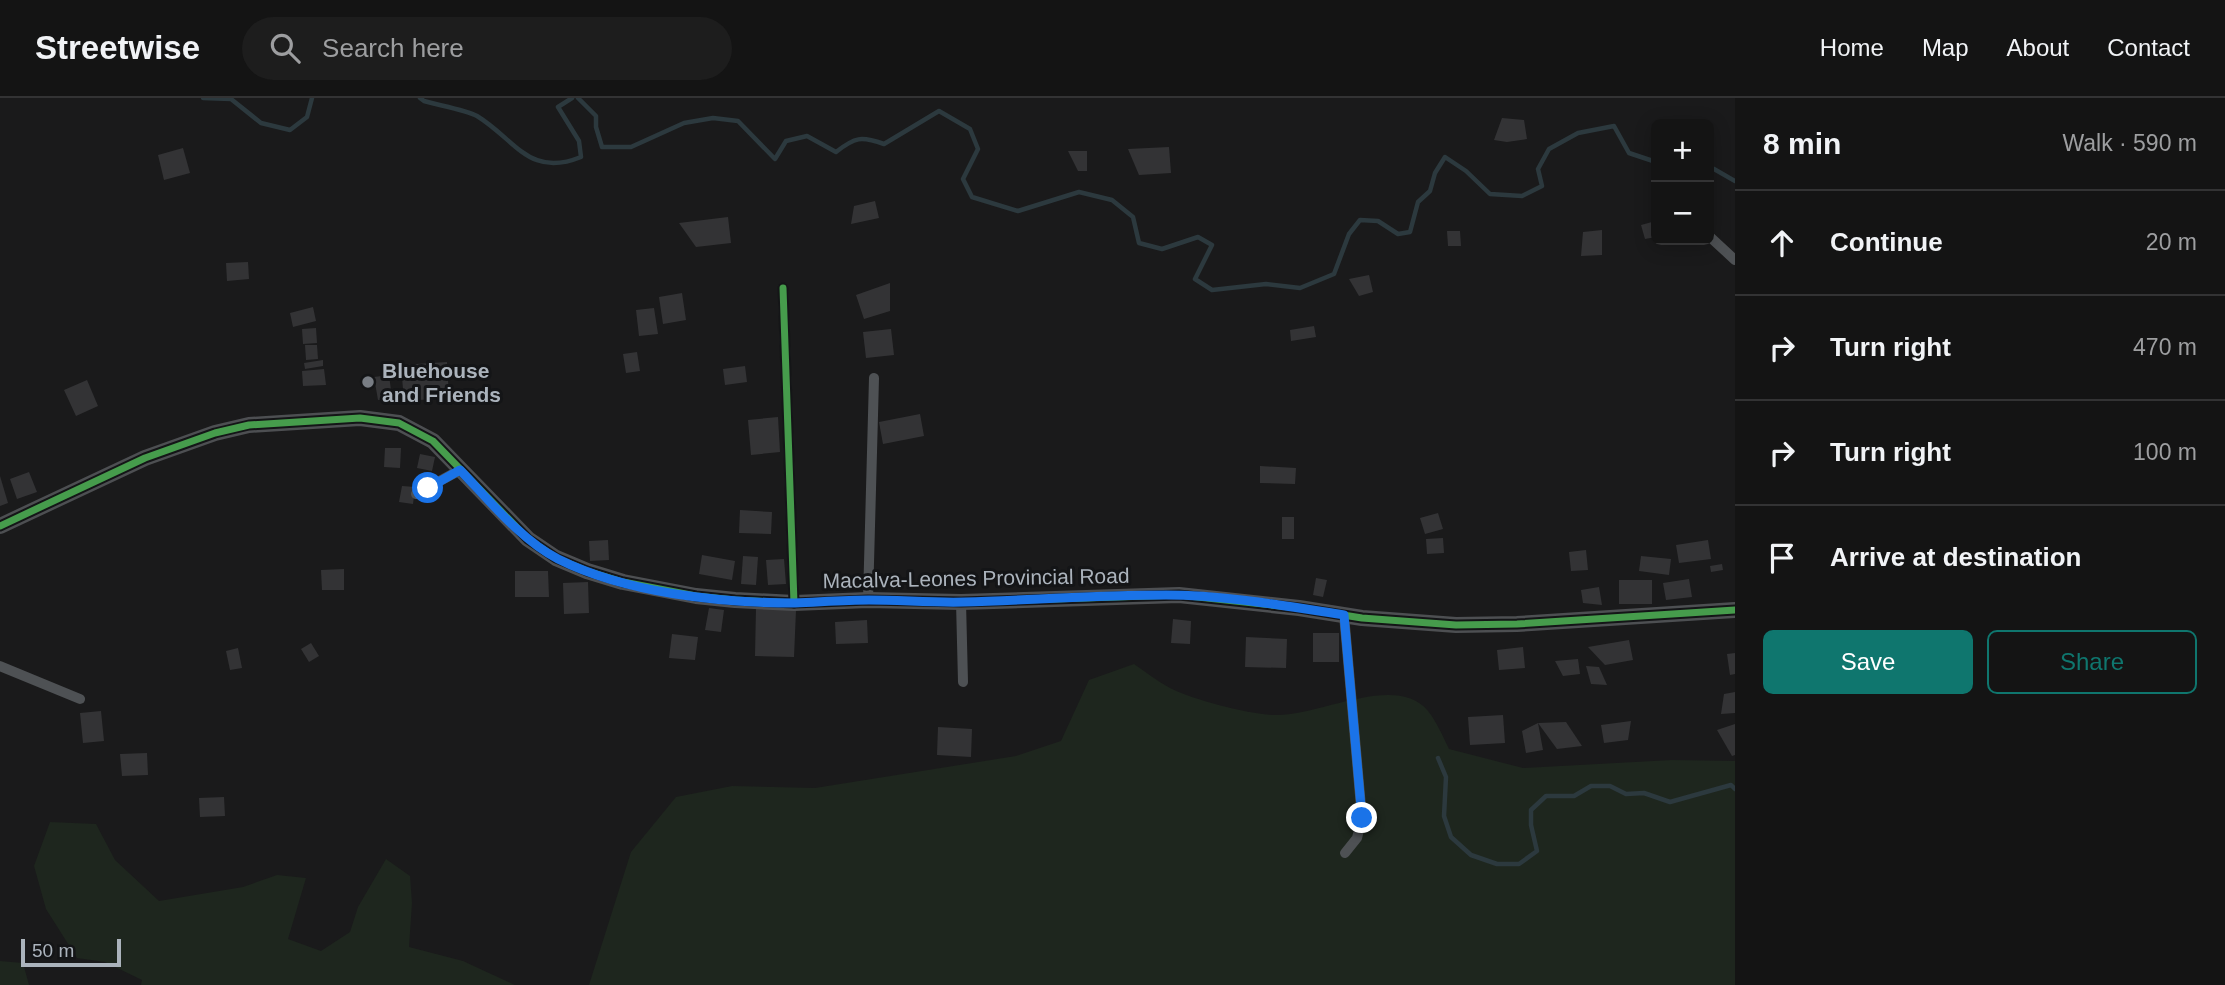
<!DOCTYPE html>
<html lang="en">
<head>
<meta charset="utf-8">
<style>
	:root { --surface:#141414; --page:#1d1d1d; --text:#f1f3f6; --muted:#9d9ea0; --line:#333334; --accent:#0f766e }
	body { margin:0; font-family:Arial,sans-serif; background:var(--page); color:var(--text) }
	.controls { position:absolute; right:21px; top:21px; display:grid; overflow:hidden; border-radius:10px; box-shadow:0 4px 18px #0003 }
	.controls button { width:63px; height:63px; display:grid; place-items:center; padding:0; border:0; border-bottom:2px solid var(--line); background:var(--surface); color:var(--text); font:35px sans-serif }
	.scale { position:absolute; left:21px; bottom:18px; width:100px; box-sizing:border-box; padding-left:7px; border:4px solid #abb3bc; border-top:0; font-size:19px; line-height:24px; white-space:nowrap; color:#abb3bc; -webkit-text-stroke:5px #141517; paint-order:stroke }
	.stop { position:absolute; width:21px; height:21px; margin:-16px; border:5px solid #1a73e8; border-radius:50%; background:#fff }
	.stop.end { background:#1a73e8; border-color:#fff; box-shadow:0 2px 7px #0008 }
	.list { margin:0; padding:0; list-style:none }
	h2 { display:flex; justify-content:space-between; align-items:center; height:91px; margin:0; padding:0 28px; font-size:30px }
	h2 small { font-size:23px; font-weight:400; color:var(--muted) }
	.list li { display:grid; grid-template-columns:46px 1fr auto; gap:21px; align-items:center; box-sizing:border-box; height:105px; padding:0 28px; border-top:2px solid var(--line) }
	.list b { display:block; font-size:26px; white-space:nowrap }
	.list em { font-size:23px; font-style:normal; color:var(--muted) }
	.actions { display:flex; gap:14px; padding:21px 28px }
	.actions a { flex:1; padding:16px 0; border:2px solid var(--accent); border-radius:10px; text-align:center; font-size:24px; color:var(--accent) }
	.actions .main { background:var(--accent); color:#fff }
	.icon { flex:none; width:38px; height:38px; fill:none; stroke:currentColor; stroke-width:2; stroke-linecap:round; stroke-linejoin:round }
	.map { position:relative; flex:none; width:1735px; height:887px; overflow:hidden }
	header { display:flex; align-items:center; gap:42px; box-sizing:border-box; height:98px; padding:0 35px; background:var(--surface); border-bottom:2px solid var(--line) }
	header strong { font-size:33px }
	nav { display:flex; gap:38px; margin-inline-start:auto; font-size:24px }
	.search { width:490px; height:63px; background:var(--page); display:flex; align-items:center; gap:18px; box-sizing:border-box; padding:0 24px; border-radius:38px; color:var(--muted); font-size:26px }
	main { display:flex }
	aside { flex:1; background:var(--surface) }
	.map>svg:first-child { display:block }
	.green { fill:#1e261e }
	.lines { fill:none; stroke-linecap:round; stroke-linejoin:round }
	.stream { stroke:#2c393e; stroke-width:4.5 }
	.building { fill:#333335 }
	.street { stroke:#4e5154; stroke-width:10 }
	.secondary { stroke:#4d4f52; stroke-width:16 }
	.cycleway-casing { stroke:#141517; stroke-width:11 }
	.cycleway { stroke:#469c4c; stroke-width:7 }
	.route { stroke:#1a73e8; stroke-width:9 }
	.poi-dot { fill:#787d84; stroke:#141517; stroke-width:2.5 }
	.labels { text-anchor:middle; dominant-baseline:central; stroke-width:6; stroke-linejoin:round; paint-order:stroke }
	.poi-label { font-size:21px; font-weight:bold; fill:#abb3bc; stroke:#141517; text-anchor:start }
	.street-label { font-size:21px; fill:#abb3bc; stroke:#141517 }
</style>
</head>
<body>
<header>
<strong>Streetwise</strong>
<div class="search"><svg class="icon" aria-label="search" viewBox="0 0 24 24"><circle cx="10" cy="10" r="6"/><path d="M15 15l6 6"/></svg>Search here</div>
<nav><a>Home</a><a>Map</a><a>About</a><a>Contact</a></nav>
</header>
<main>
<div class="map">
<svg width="1735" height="887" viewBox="0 0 1735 887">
	<rect width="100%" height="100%" fill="#1a1a1b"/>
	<!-- green -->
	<g class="green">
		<path d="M1134,566C1146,574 1157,583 1170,590C1194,602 1247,616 1274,617C1318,619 1396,574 1428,613C1437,624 1443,639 1449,651L1523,670L1672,662L1735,663V887H589L631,754L676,699L732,688L815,690L1016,658L1061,643L1089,582Z"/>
		<path d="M50,724L96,726L115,762L159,803L243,789L277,777L306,780L288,841L321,853L350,834L358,809L386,761L410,778L412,805L409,849L463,863L515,887H141L142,882L105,864L77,860L46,811L34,768Z"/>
		<path d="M0,863L23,865L29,887H0Z"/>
	</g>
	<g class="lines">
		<!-- stream -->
		<g class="stream">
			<path d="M203,0L231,1L261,25L290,32L307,19L312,0"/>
			<path d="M420,0L424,3C437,7 466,12 477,18C516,42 529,80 581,59L579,43L558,9L572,0"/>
			<path d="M578,0L596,18V29L602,49H631L684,25L713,20L738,23L775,61L786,43L807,38L836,54C855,39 861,38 884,46L939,13L970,31L978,51L963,81L972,99L1018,113L1079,94L1112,102L1133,119L1139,145L1162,151L1198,139L1212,147L1195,181L1212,192L1266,186L1300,190L1334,176L1349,136L1360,122L1378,123L1398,136L1410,134L1418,104L1430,93L1435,75L1445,59L1466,73L1490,96L1522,98L1542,88L1538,71L1549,51L1578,35L1614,28L1629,55L1656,64"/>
			<path d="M1709,70L1714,71L1735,83"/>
			<path d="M1438,660L1446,679L1444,718L1451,739L1471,757L1497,766H1519L1537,753L1531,727V712L1546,698H1574L1591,688H1610L1626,696L1644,695L1670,704L1731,687L1735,691"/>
		</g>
	</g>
	<!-- building -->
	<g class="building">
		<path d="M1502,20L1524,22L1527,41L1507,44L1494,42Z"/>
		<path d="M1169,49L1171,75L1139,77L1128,51Z"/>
		<path d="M183,50L190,75L164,82L158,57Z"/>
		<path d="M1068,53H1087V73H1078Z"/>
		<path d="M875,103L879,120L851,126L854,108Z"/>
		<path d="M728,119L731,145L696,149L679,125Z"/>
		<path d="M1652,124L1656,139L1645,141L1641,127Z"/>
		<path d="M1602,132V157L1581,158L1583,134Z"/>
		<path d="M1447,133H1460L1461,148H1448Z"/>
		<path d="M248,164L249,181L227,183L226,165Z"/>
		<path d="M1369,177L1373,194L1359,198L1349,181Z"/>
		<path d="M890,185V213L864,221L856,197Z"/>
		<path d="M682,195L686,222L663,226L659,199Z"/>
		<path d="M313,209L316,223L293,229L290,215Z"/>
		<path d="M654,210L658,236L639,238L636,212Z"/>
		<path d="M1314,228L1316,239L1291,243L1290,232Z"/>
		<path d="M316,230L317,245L303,246L302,231Z"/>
		<path d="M891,231L894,257L866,260L863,234Z"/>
		<path d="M305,247H317L318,261L306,262Z"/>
		<path d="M637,254L640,273L626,275L623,256Z"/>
		<path d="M323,262V268L305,271L304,265Z"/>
		<path d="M447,264L449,300L404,303L401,267Z"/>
		<path d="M745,268L747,284L725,287L723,271Z"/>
		<path d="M324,271L326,287L303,288L302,273Z"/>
		<path d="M389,277L392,300L378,302L374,279Z"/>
		<path d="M87,282L98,308L76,318L64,292Z"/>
		<path d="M920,316L924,338L883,346L879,324Z"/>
		<path d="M778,319L780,354L751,357L748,322Z"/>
		<path d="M385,350H401L400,370L384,369Z"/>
		<path d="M420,356L435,359L432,373L417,370Z"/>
		<path d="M1260,368L1296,370L1295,386L1260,385Z"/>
		<path d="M29,374L37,394L17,401L10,381Z"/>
		<path d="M0,378L8,405L0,408Z"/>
		<path d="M402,388L415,389L413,406L399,404Z"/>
		<path d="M740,412L772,414L771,436L739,435Z"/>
		<path d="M1438,415L1443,431L1425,436L1420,420Z"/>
		<rect x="1282" y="419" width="12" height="22"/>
		<path d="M1443,440L1444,455L1427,456L1426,441Z"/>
		<path d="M608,442L609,462L590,463L589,443Z"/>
		<path d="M1708,442L1711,461L1679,465L1676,447Z"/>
		<path d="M1586,452L1588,472L1571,473L1569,454Z"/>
		<path d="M702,457L735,463L732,482L699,476Z"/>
		<path d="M743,458L758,459L756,487L741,486Z"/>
		<path d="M1641,458L1671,461L1669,477L1639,473Z"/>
		<path d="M784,461L786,486L768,487L766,462Z"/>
		<path d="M1722,466L1723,472L1711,474L1710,468Z"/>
		<path d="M344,471V492H322L321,472Z"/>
		<path d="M515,473H548L549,499H515Z"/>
		<path d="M1316,480L1327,482L1323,499L1313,497Z"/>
		<path d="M1689,481L1692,499L1666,502L1663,485Z"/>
		<rect x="1619" y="482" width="33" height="24"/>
		<path d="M588,484L589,515L564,516L563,485Z"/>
		<path d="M1599,489L1602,507L1583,505L1581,492Z"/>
		<path d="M709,510L724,512L721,534L705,532Z"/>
		<path d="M756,510L796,512L794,559L755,558Z"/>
		<path d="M1173,521L1191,523L1190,546L1171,545Z"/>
		<path d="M867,522L868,545L836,546L835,524Z"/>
		<rect x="1313" y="535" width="26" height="29"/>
		<path d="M672,536L698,539L695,562L669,560Z"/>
		<path d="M1246,539L1287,541L1286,570L1245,569Z"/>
		<path d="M1629,542L1633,562L1605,567L1588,549Z"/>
		<path d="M311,545L319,558L309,564L301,551Z"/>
		<path d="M1523,549L1525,570L1499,572L1497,552Z"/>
		<path d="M238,550L242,570L230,572L226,553Z"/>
		<path d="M1735,555V576L1730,577L1727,556Z"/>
		<path d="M1578,561L1580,576L1563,578L1555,563Z"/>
		<path d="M1586,568L1599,569L1607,587L1591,586Z"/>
		<path d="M1735,594V615L1721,616L1724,596Z"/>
		<path d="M101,613L104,643L83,645L80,615Z"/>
		<path d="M1503,617L1505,645L1470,647L1468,619Z"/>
		<path d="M1631,623L1628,642L1604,645L1601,627Z"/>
		<path d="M1566,624L1582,648L1557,651L1538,625Z"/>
		<path d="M1538,625L1543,652L1526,655L1522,633Z"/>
		<path d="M1735,626V657L1732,658L1717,632Z"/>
		<path d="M938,629L972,631L971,659L937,657Z"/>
		<path d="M147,655L148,677L122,678L120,656Z"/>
		<path d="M224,699L225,718L200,719L199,700Z"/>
	</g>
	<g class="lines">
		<!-- street -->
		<g class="street">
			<path d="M1709,138L1735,162"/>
			<path d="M783,190L794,505"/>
			<path d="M416,396L460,372"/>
			<path d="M868,502L874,280"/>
			<path d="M961,504L963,584"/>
			<path d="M1344,517L1362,720L1357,740L1345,755"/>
			<path d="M0,568L80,601"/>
		</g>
		<!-- secondary -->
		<path class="secondary" d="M0,428L145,360L215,335L249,327L360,320L399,325L433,343L528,441L556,460L587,473L623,484L696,498L735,502L794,505L868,502L961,504L1179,497L1299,510L1362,520L1456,527L1517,526L1735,512"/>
		<defs>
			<g id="cycleway">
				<path d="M783,190L794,505"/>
				<path d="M0,428L145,360L215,335L249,327L360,320L399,325L433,343L528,441L556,460L587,473L623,484L696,498L735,502L794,505L868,502L961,504L1179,497L1299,510L1362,520L1456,527L1517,526L1735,512"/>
			</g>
		</defs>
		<!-- cycleway casing -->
		<use href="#cycleway" class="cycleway-casing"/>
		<!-- cycleway -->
		<use href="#cycleway" class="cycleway"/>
	</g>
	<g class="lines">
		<!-- route -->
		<path class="route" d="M428,390L460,372C489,402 521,442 558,461C626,495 720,505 795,505C820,504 845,502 869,502C901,502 933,505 965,504C1031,502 1099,497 1166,497C1225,497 1286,508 1344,517L1362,720"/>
	</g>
	<!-- markers -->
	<circle class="poi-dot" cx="368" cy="284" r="7"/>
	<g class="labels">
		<!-- poi labels -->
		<g class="poi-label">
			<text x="382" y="272">Bluehouse<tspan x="382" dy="24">and Friends</tspan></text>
		</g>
		<!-- street labels -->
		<g class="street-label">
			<text transform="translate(976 480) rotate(-1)">Macalva-Leones Provincial Road</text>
		</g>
	</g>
</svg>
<div class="controls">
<button>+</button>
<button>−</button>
</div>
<div class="scale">50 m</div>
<div class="stop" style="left:428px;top:390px"></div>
<div class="stop end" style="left:1362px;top:720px"></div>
</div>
<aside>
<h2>8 min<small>Walk · 590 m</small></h2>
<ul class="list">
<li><svg class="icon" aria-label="ahead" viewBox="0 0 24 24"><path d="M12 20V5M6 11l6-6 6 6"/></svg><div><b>Continue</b></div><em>20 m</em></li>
<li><svg class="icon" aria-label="right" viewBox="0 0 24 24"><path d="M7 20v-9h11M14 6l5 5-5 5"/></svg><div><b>Turn right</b></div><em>470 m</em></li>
<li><svg class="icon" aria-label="right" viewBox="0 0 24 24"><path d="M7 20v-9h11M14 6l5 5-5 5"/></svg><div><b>Turn right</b></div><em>100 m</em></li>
<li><svg class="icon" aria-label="arrive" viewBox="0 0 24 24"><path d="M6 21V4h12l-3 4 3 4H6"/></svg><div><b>Arrive at destination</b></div></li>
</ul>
<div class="actions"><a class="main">Save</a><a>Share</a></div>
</aside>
</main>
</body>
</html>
